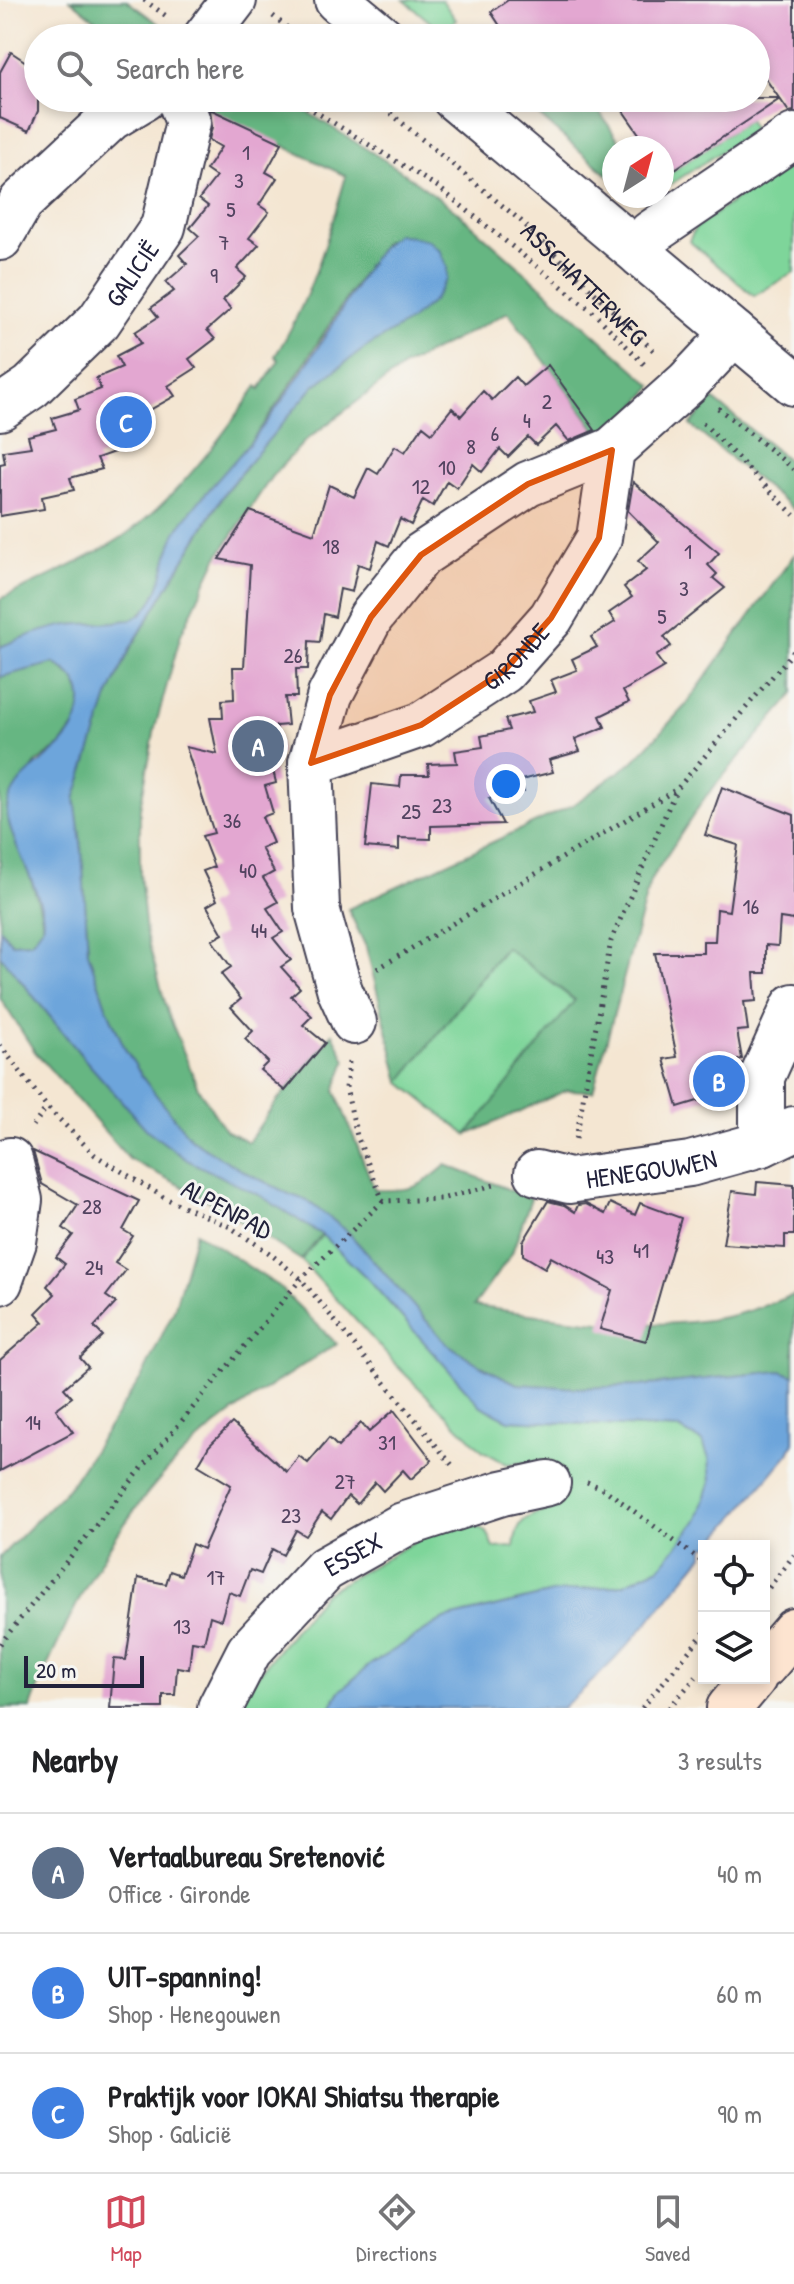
<!DOCTYPE html>
<html lang="en">
<head>
<meta charset="utf-8">
<style>
	:root { --surface:#fff; --page:#f2f2f2; --text:#202124; --muted:#757577; --line:#e0e0e0; --accent:#d1495b }
	body { margin:0; font-family:"Patrick Hand",sans-serif; background:var(--page); color:var(--text) }
	.controls { position:absolute; right:24px; bottom:24px; display:grid; overflow:hidden; border-radius:0px; box-shadow:0 4px 12px #0003 }
	.controls button { width:72px; height:72px; display:grid; place-items:center; padding:0; border:0; border-bottom:2px solid var(--line); background:var(--surface); color:var(--text); font:40px sans-serif }
	.compass { position:absolute; left:602px; top:136px; width:72px; height:72px; border-radius:50%; background:var(--surface); box-shadow:0 4px 12px #0003; rotate:36deg }
	.scale { position:absolute; left:24px; bottom:20px; width:120px; box-sizing:border-box; padding-left:8px; border:4px solid #22223b; border-top:0; font-size:22px; line-height:28px; white-space:nowrap; color:#22223b; -webkit-text-stroke:6px #f6f6f2; paint-order:stroke }
	.you { position:absolute; left:506px; top:784px; width:28px; height:28px; margin:-20px; border:6px solid #fff; border-radius:50%; background:#1a73e8; box-shadow:0 0 0 12px #1a73e833 }
	.badge { display:grid; place-items:center; width:52px; height:52px; border-radius:50%; background:var(--accent); color:#fff; font-size:26px; font-weight:700 }
	.pin { position:absolute; translate:-50% -50%; border:4px solid #fff; box-shadow:0 2px 8px #0006 }
	.list { margin:0; padding:0; list-style:none }
	h2 { display:flex; justify-content:space-between; align-items:center; height:104px; margin:0; padding:0 32px; font-size:34px }
	h2 small { font-size:26px; font-weight:400; color:var(--muted) }
	.list li { display:grid; grid-template-columns:52px 1fr auto; gap:24px; align-items:center; box-sizing:border-box; height:120px; padding:0 32px; border-top:2px solid var(--line) }
	.list b { display:block; font-size:30px; white-space:nowrap }
	.list p { margin:0; font-size:26px; white-space:nowrap; color:var(--muted) }
	.list em { font-size:26px; font-style:normal; color:var(--muted) }
	.icon { flex:none; width:44px; height:44px; fill:none; stroke:currentColor; stroke-width:2; stroke-linecap:round; stroke-linejoin:round }
	.map { position:relative; flex:none; width:794px; height:1708px; overflow:hidden }
	.search { position:absolute; background:var(--surface); box-shadow:0 4px 12px #0003; left:24px; right:24px; top:24px; height:88px; display:flex; align-items:center; gap:20px; box-sizing:border-box; padding:0 28px; border-radius:44px; color:var(--muted); font-size:30px }
	.sheet { height:464px; background:var(--surface) }
	nav { display:flex; justify-content:space-around; align-items:center; box-sizing:border-box; height:112px; border-top:2px solid var(--line); background:var(--surface); font-size:22px; color:var(--muted) }
	nav a { display:grid; justify-items:center; gap:4px }
	nav .on { color:var(--accent) }
	.map>svg:first-child { display:block }
	.green { fill:#7ed59a; stroke:#507c6a; stroke-width:2 }
	.forest { fill:#66b682; stroke:#446c5e; stroke-width:2 }
	.water { fill:#6da5db; stroke:#48648b; stroke-width:2 }
	.building { fill:#e3a7d1 }
	.lines { fill:none; stroke-linecap:round; stroke-linejoin:round }
	.minor-casing { stroke:#423f52; stroke-width:48 }
	.tertiary-casing { stroke:#423f52; stroke-width:48 }
	.secondary-casing { stroke:#423f52; stroke-width:48 }
	.path { stroke:#423f52; stroke-width:5; stroke-dasharray:2 6; stroke-linecap:butt }
	.minor { stroke:#fff; stroke-width:44 }
	.tertiary { stroke:#fff; stroke-width:44 }
	.secondary { stroke:#fde4d0; stroke-width:44 }
	.marked { fill:#de560e; fill-opacity:0.2; stroke:#de560e; stroke-width:6; stroke-linejoin:round }
	.labels { text-anchor:middle; dominant-baseline:central; stroke-width:6; stroke-linejoin:round; paint-order:stroke }
	.number-label { font-size:22px; fill:#524360 }
	.street-label { font-size:26px; fill:#22223b; stroke:#f6f6f2 }
</style>
</head>
<body>
<div class="map">
<svg width="794" height="1708" viewBox="0 0 794 1708">
	<rect width="100%" height="100%" fill="#f6f6f2"/>
	<filter id="ink" filterUnits="userSpaceOnUse"><feTurbulence type="fractalNoise" baseFrequency=".0125" numOctaves="2"/><feDisplacementMap in="SourceGraphic" scale="16" xChannelSelector="R" yChannelSelector="G"/><feConvolveMatrix kernelMatrix="1 2 1 2 8 2 1 2 1" color-interpolation-filters="sRGB"/></filter>
	<filter id="wash" filterUnits="userSpaceOnUse"><feTurbulence type="fractalNoise" baseFrequency=".006" numOctaves="4" result="noise"/><feDisplacementMap in="SourceGraphic" scale="32" xChannelSelector="R" yChannelSelector="G"/><feGaussianBlur stdDeviation="1.8" result="paint"/><feColorMatrix in="noise" values="0 0 0 0 0 0 0 0 0 0 0 0 0 0 0 0 0 1.4 0 .05"/><feComposite in="paint" operator="in"/></filter>
	<g filter="url(#wash)">
		<rect width="100%" height="100%" fill="#f4e6d2"/>
		<!-- green -->
		<g class="green">
			<path d="M404,0H442L456,20L443,33Z"/>
			<path d="M748,120L754,130L662,190V178Z"/>
			<path d="M794,158V272L754,296L689,241L695,228Z"/>
			<path d="M506,947L575,1001L467,1135L400,1082Z"/>
			<path d="M322,1235L367,1278L481,1406L509,1420L679,1429L703,1442L709,1459L711,1481L698,1519L660,1567L622,1585L552,1593L445,1619L371,1664L340,1691L330,1708H235L240,1697L323,1594L440,1527L462,1522L479,1527L488,1534L494,1548L514,1547C517,1518 527,1516 553,1509L557,1487L552,1461L507,1464L483,1451L399,1368L301,1260Z"/>
		</g>
		<!-- forest -->
		<g class="forest">
			<path d="M71,0H126L163,27L157,38H118Z"/>
			<path d="M200,98H285L400,170L455,210L653,386L605,442L508,312L404,366L305,441L272,476L217,558L181,634L155,728L140,808V873L146,934L168,1013L198,1088L225,1130L248,1142L277,1101L333,1033L346,1061L335,1090L375,1190C411,1191 419,1189 446,1165L531,1198L512,1253L474,1306C557,1318 647,1334 730,1316C752,1311 773,1302 794,1295V1376L780,1371L640,1386L577,1388L517,1384L481,1366L446,1343L347,1231L306,1200L291,1195L243,1171L192,1140L145,1081L125,1049L106,1006L88,952L82,851L75,799L108,697L131,648L226,491L268,440L314,386L365,348L411,320L447,267L440,251L428,240L385,241C340,303 303,371 257,433C233,466 202,493 180,527C162,554 167,593 140,614C125,627 83,621 63,626C41,631 21,638 0,647V599C39,581 80,563 116,541C168,509 223,436 257,386L260,389L279,360L275,356C310,301 328,238 346,176L197,104Z"/>
			<path d="M518,98H590L624,148H614V180Z"/>
			<path d="M713,399L794,465V510L690,425Z"/>
			<path d="M794,555V694L706,796L650,881L593,1091L567,1090L467,1135L575,1000L505,947L400,1082L366,947L348,909L573,805L634,761L685,706Z"/>
			<path d="M54,663L74,678L82,697L78,721L61,745L37,762L7,806C11,832 46,910 42,927C40,932 34,938 31,942L12,943L0,929V677Z"/>
			<path d="M0,955L87,1062L187,1160L261,1196L322,1235L301,1260L201,1196L129,1159L35,1052L0,998Z"/>
			<path d="M196,1232L278,1286L337,1344C276,1382 211,1421 162,1476C124,1519 92,1572 67,1624C54,1652 40,1679 31,1708H0V1557L69,1487L143,1375L174,1310Z"/>
		</g>
		<!-- water -->
		<path class="water" d="M397,234L428,240L440,251L447,267V279L433,301L411,320L365,348L314,386L226,490L131,647L108,697L75,799L82,851L88,952L106,1006L125,1049L145,1081L192,1140L243,1171L291,1195L306,1200L347,1231L446,1343L481,1366L517,1384L577,1388L640,1386L781,1371L794,1376V1442L789,1453L710,1546H704V1554C660,1608 617,1664 562,1708H330L340,1691L371,1664L445,1619L552,1593L622,1585L660,1567L698,1519L711,1481L709,1459L703,1442L679,1429L509,1420L481,1406L367,1278L322,1235L261,1196L187,1160L147,1130L87,1062L0,955V929L12,943L31,942C34,938 40,932 42,927C50,899 0,831 8,804C16,775 42,764 61,745C77,729 90,698 73,678C69,672 60,667 54,663L0,677V647C21,638 41,630 63,626C84,621 125,627 141,614C167,592 162,553 180,526C202,495 230,467 254,438C290,393 320,344 350,296C363,274 375,248 397,234Z"/>
		<g id="blocks">
			<!-- building -->
			<g class="building">
				<path d="M508,0H794V111L789,112L780,99L666,175L662,168V148H649L614,98H779L756,65V38H508L491,12Z"/>
				<path d="M11,52L38,70V111L29,131L0,118V72Z"/>
				<path d="M210,109L282,143L266,172L277,178L259,205L269,212L249,238L259,245L237,269L246,277L223,300L231,309L207,330L215,339L189,359L196,368L168,386L175,396L146,412L152,422L122,436L128,447L97,458L102,469L70,478L74,490L42,497L44,509L0,516V464L5,463L3,451L31,447L28,436L56,429L52,418L79,410L75,399L101,389L96,378L122,367L116,356L141,343L135,332L158,317L151,308L174,291L166,282L187,264L179,255L199,236L190,228L208,206L199,199L216,177L206,170L221,147L209,140L212,127Z"/>
				<path d="M548,365L595,430L569,441L556,426L536,445L528,437L508,457L500,449L482,472L473,464L457,488L447,481L433,506L423,500L411,525L400,519L389,546L378,541L370,568L358,564L352,592L340,589L335,617L324,614L320,642L309,641L308,669H296L297,697H285L288,725L276,726L281,754L270,756L276,783L265,786L273,813L262,817L273,843L261,848L274,872L263,878L278,902L267,908L283,932L273,938L291,960L281,967L300,988L291,996L312,1016L303,1025L325,1043L285,1091L260,1070L268,1062L245,1039L253,1031L231,1007L241,999L221,974L231,967L212,940L223,934L207,906L217,900L203,871L214,867L202,836L214,833L186,747L217,754L210,718H223L222,700L234,699L233,667H244L250,565L219,559L250,511L314,534L329,485L354,497L368,468L378,474L395,446L405,452L423,426L432,433L452,408L461,416L483,391L492,400L515,377L523,386Z"/>
				<path d="M633,482L719,553L708,565L717,574L713,578L725,588L664,637L671,646L656,656L664,667L623,691L629,702L600,716L605,727L575,739L580,751L549,760L553,772L521,780L524,792L489,798L503,824L431,826V839L399,838V850L365,847L372,784L400,787L401,775H429L428,764L457,763L455,751L483,747L481,736L509,730L505,719L533,712L529,701L556,692L551,680L577,670L572,659L597,647L591,637L615,622L609,613L632,597L624,587L646,570L638,561L659,542L628,511Z"/>
				<path d="M722,787L794,815V920L780,918L778,946L766,945V973H754L756,1001L744,1002L748,1030L737,1031L742,1059L731,1062L737,1089L678,1107L664,1059L677,1057L655,953H703V941H715L717,909L729,911L738,845L705,835Z"/>
				<path d="M33,1151L139,1201L123,1230L133,1236L115,1263L126,1270L106,1296L116,1303L94,1327L103,1336L80,1358L88,1367L64,1388L72,1397L56,1409L73,1432L0,1471V1360L44,1322L36,1313L55,1294L47,1286L65,1264L56,1257L73,1235L63,1228L78,1205L42,1184Z"/>
				<path d="M757,1182L794,1185V1235H785V1248L723,1244L732,1191L756,1194Z"/>
				<path d="M548,1201L564,1205L575,1212L578,1205L586,1204L605,1214L610,1203L635,1215L640,1203L681,1218L646,1341L600,1329L612,1290L551,1257L545,1268L523,1255V1242Z"/>
				<path d="M394,1410L432,1460L411,1479L403,1470L383,1491L375,1482L357,1504L348,1496L331,1519L322,1512L306,1536L296,1530L283,1555L272,1549L261,1574L250,1570L240,1596L229,1592L221,1620L210,1616L204,1643L192,1641L189,1669L177,1667L175,1695H163V1708H110L114,1659L126,1660L138,1578L166,1584L170,1571L181,1575L192,1544L203,1549L231,1485L198,1465L209,1446L232,1423L287,1472L299,1456L308,1463L329,1438L338,1447L361,1423L369,1432Z"/>
			</g>
		</g>
	</g>
	<g filter="url(#ink)">
		<use href="#blocks" fill-opacity="0" stroke="#423f52" stroke-width="2"/>
		<g class="lines">
			<defs>
				<g id="minor">
					<path d="M205,38L234,0"/>
					<path d="M0,238L21,202L111,118L144,98"/>
					<path d="M642,256L651,233L794,136"/>
					<path id="s2" d="M0,408L31,387L99,321L163,227L188,122L179,98"/>
					<path id="s3" d="M311,763L421,725L504,671L551,618L599,538L612,450L687,383L734,333"/>
					<path d="M354,1022L340,991L317,908L311,763L330,695L371,617L421,555L528,484L612,450"/>
					<path d="M762,1144V1077L794,1006"/>
					<path d="M0,1163L10,1160L20,1200L14,1242L0,1282"/>
					<path id="s4" d="M537,1173L569,1181L690,1164L762,1144L794,1129"/>
					<path id="s5" d="M220,1708L249,1651L325,1569L403,1525L502,1493L548,1483"/>
				</g>
				<g id="tertiary">
					<path d="M337,0L383,38"/>
					<path d="M454,98L794,383"/>
				</g>
				<g id="secondary">
					<path d="M764,1666L794,1631"/>
					<path d="M729,1708L754,1678"/>
				</g>
			</defs>
			<!-- minor casing -->
			<use href="#minor" class="minor-casing"/>
			<!-- tertiary casing -->
			<use href="#tertiary" class="tertiary-casing"/>
			<!-- secondary casing -->
			<use href="#secondary" class="secondary-casing"/>
			<!-- path -->
			<g class="path">
				<path d="M144,0L169,18"/>
				<path d="M273,16L300,38"/>
				<path d="M293,98L438,187L591,310L645,365"/>
				<path id="s1" d="M372,98L521,221L657,354"/>
				<path d="M718,408L794,469"/>
				<path d="M703,423L794,515"/>
				<path d="M377,969L677,789L794,651"/>
				<path d="M0,1045L47,1107L95,1155L165,1198L230,1227L268,1252L301,1279L452,1465"/>
				<path d="M349,1062L346,1088L357,1136L383,1201L441,1199L498,1184"/>
				<path d="M33,1126L47,1107"/>
				<path d="M576,1139L611,941L676,790"/>
				<path d="M587,1482L604,1489L704,1563"/>
				<path d="M764,1594L794,1555"/>
				<path d="M0,1644L138,1473L301,1279L383,1201"/>
				<path d="M642,1708L704,1633"/>
				<path d="M669,1708L696,1677"/>
			</g>
			<!-- minor -->
			<use href="#minor" class="minor"/>
			<!-- tertiary -->
			<use href="#tertiary" class="tertiary"/>
			<!-- secondary -->
			<use href="#secondary" class="secondary"/>
		</g>
	</g>
	<!-- marked area -->
	<path class="marked" d="M612,450L599,538L551,618L504,671L421,725L311,763L330,695L371,617L421,555L528,484Z"/>
	<g class="labels">
		<!-- number labels -->
		<g class="number-label">
			<text x="246" y="152">1</text>
			<text x="239" y="180">3</text>
			<text x="231" y="209">5</text>
			<text x="224" y="242">7</text>
			<text x="214" y="275">9</text>
			<text x="547" y="401">2</text>
			<text x="527" y="420">4</text>
			<text x="495" y="433">6</text>
			<text x="471" y="446">8</text>
			<text x="447" y="467">10</text>
			<text x="421" y="486">12</text>
			<text x="331" y="546">18</text>
			<text x="688" y="551">1</text>
			<text x="684" y="588">3</text>
			<text x="662" y="616">5</text>
			<text x="293" y="655">26</text>
			<text x="442" y="805">23</text>
			<text x="411" y="811">25</text>
			<text x="232" y="820">36</text>
			<text x="248" y="870">40</text>
			<text x="751" y="906">16</text>
			<text x="259" y="930">44</text>
			<text x="92" y="1206">28</text>
			<text x="641" y="1250">41</text>
			<text x="605" y="1256">43</text>
			<text x="94" y="1267">24</text>
			<text x="33" y="1422">14</text>
			<text x="387" y="1442">31</text>
			<text x="345" y="1481">27</text>
			<text x="291" y="1515">23</text>
			<text x="216" y="1577">17</text>
			<text x="182" y="1626">13</text>
		</g>
		<!-- street labels -->
		<g class="street-label">
			<text stroke="none"><textPath href="#s2" startOffset="190">GALICIË</textPath></text>
			<text stroke="none"><textPath href="#s1" startOffset="282">ASSCHATTERWEG</textPath></text>
			<text stroke="none"><textPath href="#s3" startOffset="234">GIRONDE</textPath></text>
			<text stroke="none"><textPath href="#s4" startOffset="116">HENEGOUWEN</textPath></text>
			<text transform="translate(227 1209) rotate(28)">ALPENPAD</text>
			<text stroke="none"><textPath href="#s5" startOffset="208">ESSEX</textPath></text>
		</g>
	</g>
</svg>
<div class="controls">
<button><svg class="icon" aria-label="locate" viewBox="0 0 24 24"><circle cx="12" cy="12" r="6"/><path d="M12 2v4M12 18v4M2 12h4M18 12h4"/></svg></button>
<button><svg class="icon" aria-label="layers" viewBox="0 0 24 24"><path d="M12 4l9 5-9 5-9-5zM3 14l9 5 9-5"/></svg></button>
</div>
<svg class="compass" viewBox="-18 -18 36 36"><path d="M0-13l5 13h-10z" fill="#e53935"/><path d="M0 13l5-13h-10z" fill="#757577"/></svg>
<div class="scale">20 m</div>
<div class="you"></div>
<div class="pin badge" style="left:258px;top:746px;background:#5c6f8a">A</div>
<div class="pin badge" style="left:719px;top:1081px;background:#3f7fe0">B</div>
<div class="pin badge" style="left:126px;top:422px;background:#3f7fe0">C</div>
<div class="search"><svg class="icon" aria-label="search" viewBox="0 0 24 24"><circle cx="10" cy="10" r="6"/><path d="M15 15l6 6"/></svg>Search here</div>
</div>
<section class="sheet">
<h2>Nearby<small>3 results</small></h2>
<ul class="list">
<li><span class="badge" style="background:#5c6f8a">A</span><div><b>Vertaalbureau Sretenović</b><p>Office · Gironde</p></div><em>40 m</em></li>
<li><span class="badge" style="background:#3f7fe0">B</span><div><b>UIT-spanning!</b><p>Shop · Henegouwen</p></div><em>60 m</em></li>
<li><span class="badge" style="background:#3f7fe0">C</span><div><b>Praktijk voor IOKAI Shiatsu therapie</b><p>Shop · Galicië</p></div><em>90 m</em></li>
</ul>
</section>
<nav>
<a class="on"><svg class="icon" aria-label="map" viewBox="0 0 24 24"><path d="M3 6l6-2 6 2 6-2v14l-6 2-6-2-6 2zM9 4v14M15 6v14"/></svg>Map</a>
<a><svg class="icon" aria-label="directions" viewBox="0 0 24 24"><path d="M12 3l9 9-9 9-9-9zM9 14v-3h6M13 9l2 2-2 2"/></svg>Directions</a>
<a><svg class="icon" aria-label="saved" viewBox="0 0 24 24"><path d="M7 4h10v16l-5-4-5 4z"/></svg>Saved</a>
</nav>
</body>
</html>
